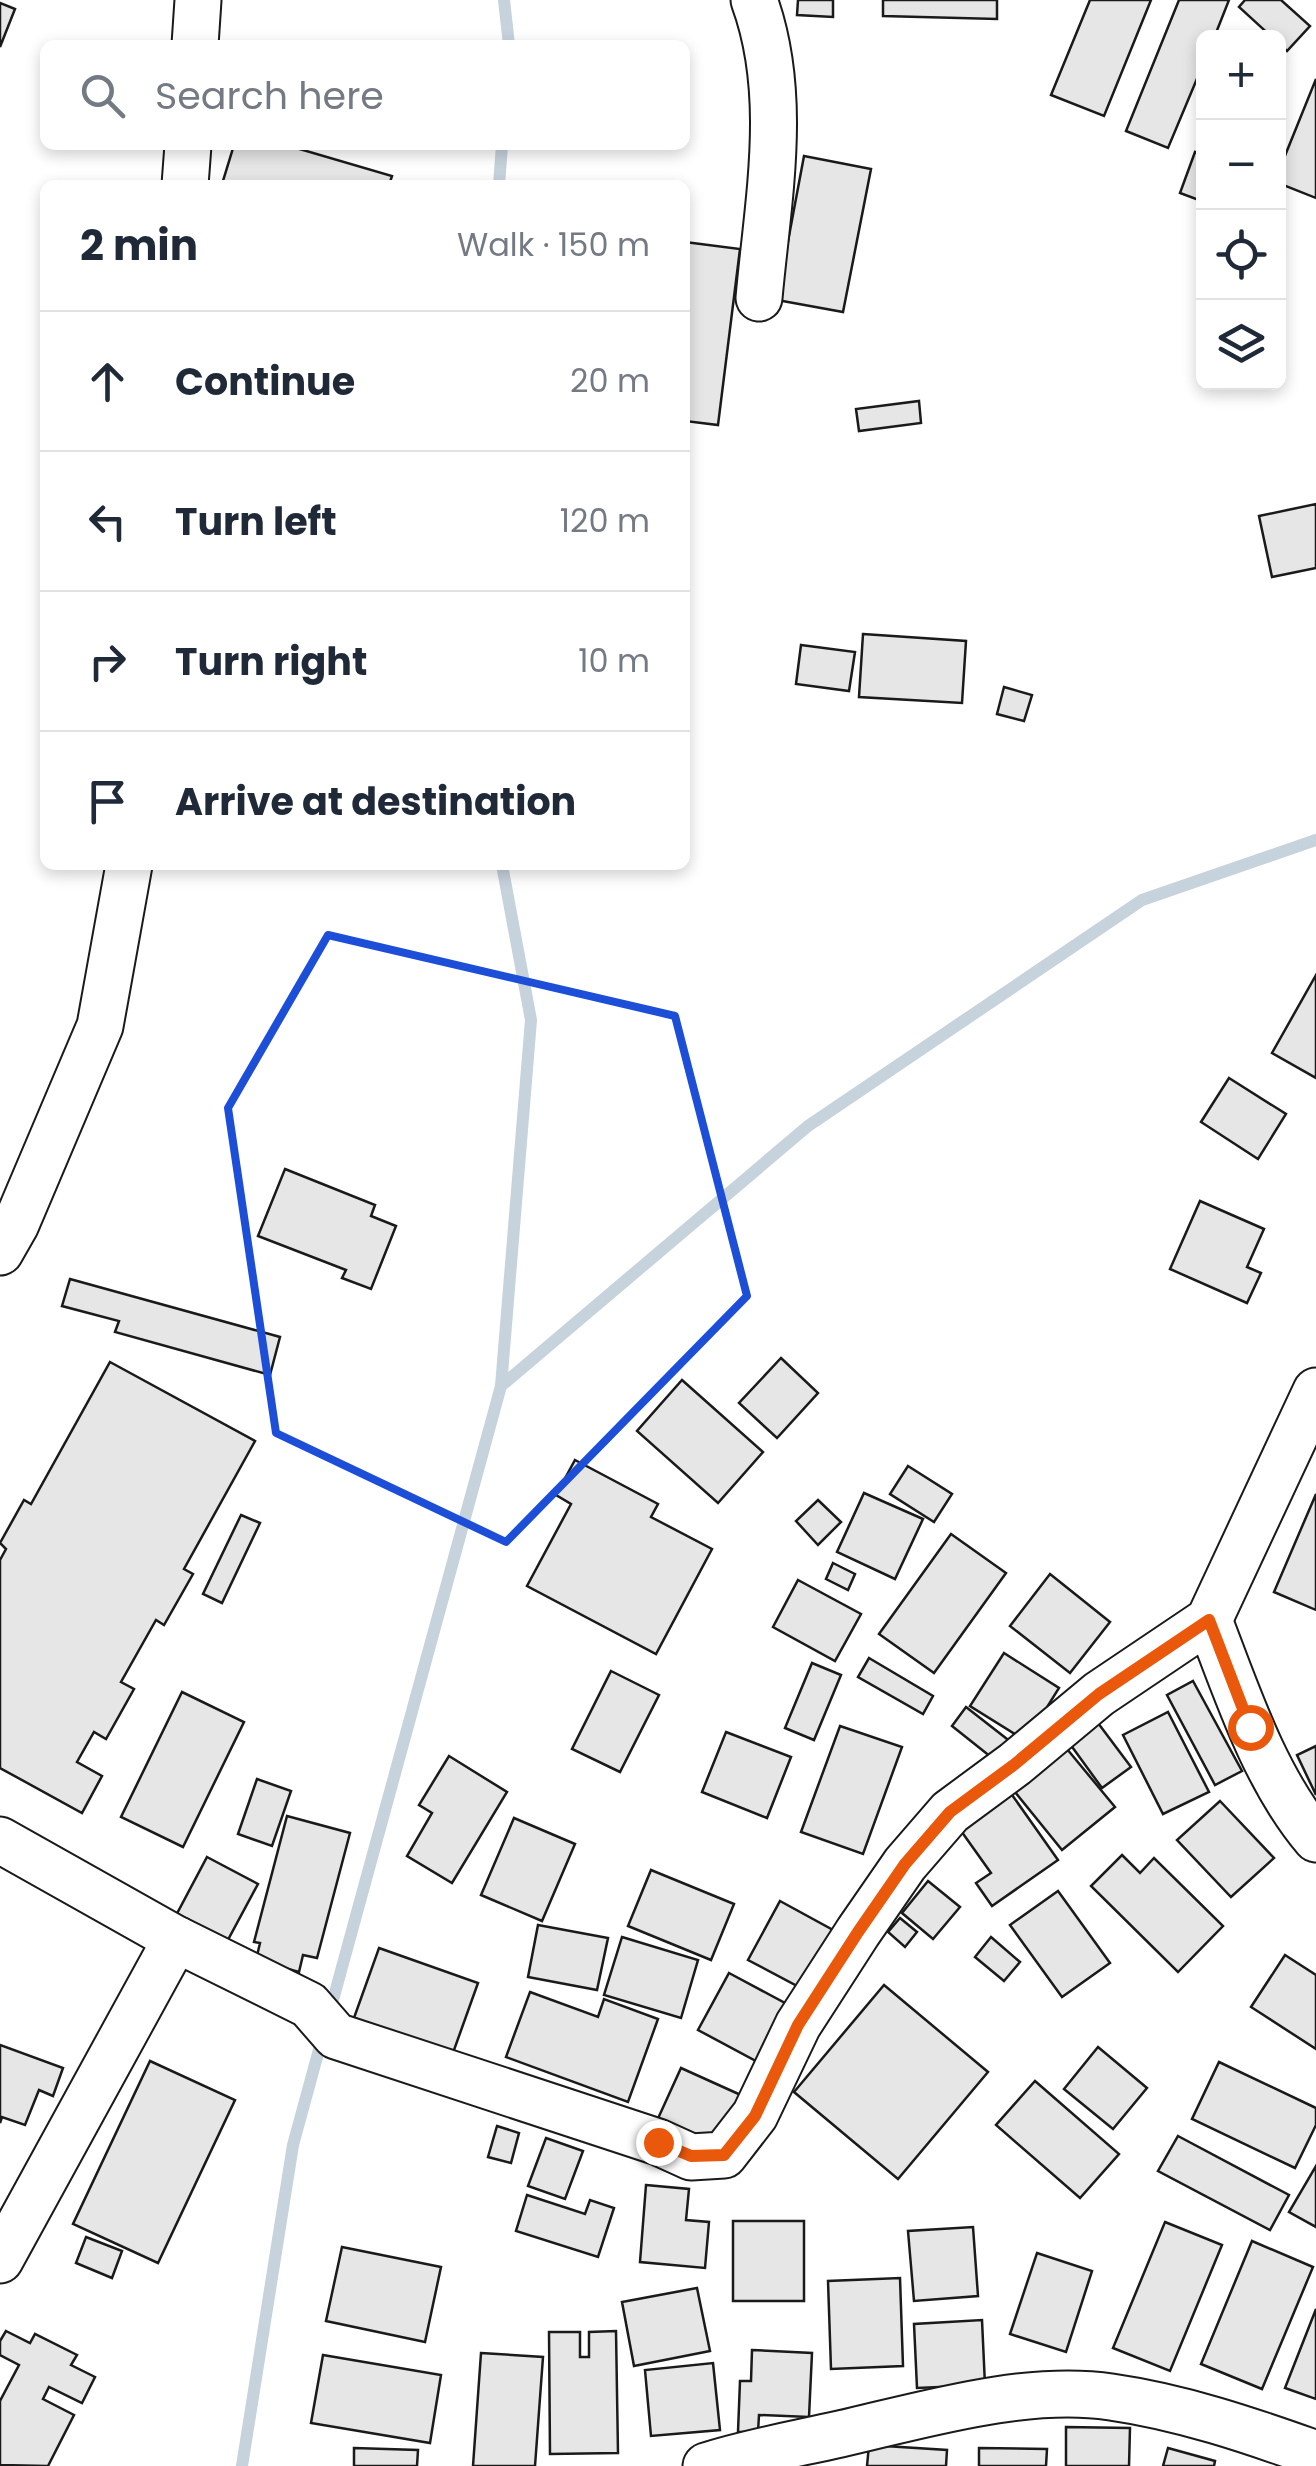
<!DOCTYPE html>
<html lang="en">
<head>
<meta charset="utf-8">
<style>
	:root { --surface:#fff; --page:#f2f2f3; --text:#1f2937; --muted:#747a83; --line:#e0e1e3 }
	body { margin:0; font-family:Poppins,sans-serif; background:var(--page); color:var(--text) }
	.controls { position:absolute; right:30px; top:30px; display:grid; overflow:hidden; border-radius:15px; box-shadow:0 5px 15px #0003 }
	.controls button { width:90px; height:90px; display:grid; place-items:center; padding:0; border:0; border-bottom:2px solid var(--line); background:var(--surface); color:var(--text); font:50px sans-serif }
	.stop { position:absolute; width:30px; height:30px; margin:-22px; border:8px solid #ea580c; border-radius:50%; background:#fff }
	.stop.end { background:#ea580c; border-color:#fff; box-shadow:0 2px 10px #0008 }
	.list { margin:0; padding:0; list-style:none }
	h2 { display:flex; justify-content:space-between; align-items:center; height:130px; margin:0; padding:0 40px; font-size:42px }
	h2 small { font-size:32px; font-weight:400; color:var(--muted) }
	.list li { display:grid; grid-template-columns:65px 1fr auto; gap:30px; align-items:center; box-sizing:border-box; height:140px; padding:0 40px; border-top:2px solid var(--line) }
	.list b { display:block; font-size:38px; white-space:nowrap }
	.list em { font-size:32px; font-style:normal; color:var(--muted) }
	.icon { flex:none; width:55px; height:55px; fill:none; stroke:currentColor; stroke-width:2; stroke-linecap:round; stroke-linejoin:round }
	.map { position:relative; flex:none; width:1316px; height:2466px; overflow:hidden }
	.search { position:absolute; background:var(--surface); box-shadow:0 5px 15px #0003; left:40px; top:40px; width:650px; height:110px; display:flex; align-items:center; gap:25px; box-sizing:border-box; padding:0 35px; border-radius:15px; color:var(--muted); font-size:38px }
	.panel { position:absolute; background:var(--surface); box-shadow:0 5px 15px #0003; left:40px; top:180px; width:650px; height:690px; border-radius:15px }
	.map>svg:first-child { display:block }
	.lines { fill:none; stroke-linecap:round; stroke-linejoin:round }
	.stream { stroke:#c6d2dc; stroke-width:12 }
	.building { fill:#e6e6e6; stroke:#1a1a1a; stroke-width:2.5 }
	.minor-casing { stroke:#1a1a1a; stroke-width:49 }
	.minor { stroke:#fff; stroke-width:45 }
	.route { stroke:#ea580c; stroke-width:12 }
	.marked { fill:none; stroke:#1d4ed8; stroke-width:8; stroke-linejoin:round }
</style>
</head>
<body>
<div class="map">
<svg width="1316" height="2466" viewBox="0 0 1316 2466">
	<rect width="100%" height="100%" fill="#fff"/>
	<g class="lines">
		<!-- stream -->
		<g class="stream">
			<path d="M504,0L509,45"/>
			<path d="M499,185L502,145"/>
			<path d="M501,1386L808,1126L1142,900L1316,840"/>
			<path d="M330,2011L501,1386L531,1020L502,865"/>
			<path d="M242,2466L293,2145L323,2035"/>
		</g>
	</g>
	<!-- building -->
	<g class="building">
		<path d="M798,0H833V17L797,15Z"/>
		<path d="M883,0H997V19L883,16Z"/>
		<path d="M1090,0H1151L1104,116L1051,95Z"/>
		<path d="M1179,0H1229L1214,38H1204V62L1168,148L1126,131Z"/>
		<path d="M1245,0H1281L1310,26L1287,51L1278,43V38H1273L1239,7Z"/>
		<path d="M0,3L15,9L0,47Z"/>
		<path d="M1316,79V198L1278,183V173Z"/>
		<path d="M234,145H286L392,176L389,185H237L223,181Z"/>
		<path d="M1195,152L1204,156V202L1180,193Z"/>
		<path d="M804,156L871,169L843,312L777,300Z"/>
		<path d="M685,242L740,249L718,425L685,421Z"/>
		<path d="M919,401L921,423L859,431L856,409Z"/>
		<path d="M1316,504V568L1272,577L1259,516Z"/>
		<path d="M863,634L966,641L962,703L859,697Z"/>
		<path d="M801,645L855,652L849,691L796,684Z"/>
		<path d="M1004,687L1032,695L1024,721L997,714Z"/>
		<path d="M1316,975V1078L1272,1053Z"/>
		<path d="M1229,1078L1286,1114L1258,1159L1201,1122Z"/>
		<path d="M285,1169L375,1205L371,1216L396,1226L371,1289L342,1278L346,1270L258,1236Z"/>
		<path d="M1200,1201L1264,1229L1247,1267L1261,1273L1247,1303L1170,1269Z"/>
		<path d="M70,1279L280,1337L270,1375L115,1332L119,1321L62,1306Z"/>
		<path d="M781,1358L818,1393L777,1438L739,1403Z"/>
		<path d="M110,1362L255,1441L184,1569L193,1574L164,1625L156,1620L121,1682L134,1689L106,1739L94,1732L77,1762L102,1776L82,1813L0,1768V1560L6,1549L0,1543L24,1500L31,1504Z"/>
		<path d="M682,1380L763,1452L718,1503L637,1431Z"/>
		<path d="M575,1460L658,1504L651,1517L712,1549L656,1654L527,1586L571,1504L556,1495Z"/>
		<path d="M908,1466L952,1494L934,1522L890,1494Z"/>
		<path d="M864,1493L923,1519L895,1579L837,1552Z"/>
		<path d="M1316,1494V1610L1274,1592Z"/>
		<path d="M818,1500L841,1522L818,1545L796,1521Z"/>
		<path d="M241,1515L260,1523L222,1603L203,1594Z"/>
		<path d="M951,1534L1006,1573L934,1673L879,1634Z"/>
		<path d="M833,1563L855,1574L848,1590L826,1579Z"/>
		<path d="M1050,1574L1110,1622L1070,1673L1010,1626Z"/>
		<path d="M798,1580L861,1614L835,1661L773,1627Z"/>
		<path d="M1004,1653L1059,1688L1026,1741L970,1706Z"/>
		<path d="M869,1658L933,1696L923,1714L858,1677Z"/>
		<path d="M812,1663L841,1675L814,1740L785,1728Z"/>
		<path d="M611,1671L659,1695L620,1772L572,1749Z"/>
		<path d="M1193,1681L1242,1771L1215,1785L1167,1695Z"/>
		<path d="M182,1692L244,1722L183,1847L121,1817Z"/>
		<path d="M966,1707L1016,1746L1001,1765L952,1726Z"/>
		<path d="M1168,1712L1209,1792L1163,1814L1123,1735Z"/>
		<path d="M1098,1723L1131,1767L1102,1788L1070,1744Z"/>
		<path d="M840,1726L902,1747L863,1854L801,1832Z"/>
		<path d="M726,1732L791,1757L767,1818L702,1792Z"/>
		<path d="M1316,1746V1795L1297,1755Z"/>
		<path d="M1067,1749L1115,1807L1062,1850L1015,1792Z"/>
		<path d="M449,1756L507,1792L452,1883L407,1856L432,1813L419,1805Z"/>
		<path d="M257,1779L291,1791L272,1846L238,1834Z"/>
		<path d="M1010,1792L1058,1860L992,1906L976,1883L991,1873L959,1828Z"/>
		<path d="M1220,1801L1274,1858L1231,1897L1177,1840Z"/>
		<path d="M287,1816L350,1833L317,1958L303,1955L299,1972L256,1960L260,1943L254,1942Z"/>
		<path d="M514,1818L575,1844L542,1921L481,1895Z"/>
		<path d="M1122,1855L1140,1873L1154,1858L1223,1926L1178,1972L1091,1886Z"/>
		<path d="M207,1857L258,1884L223,1949L172,1923Z"/>
		<path d="M651,1870L734,1904L711,1960L628,1926Z"/>
		<path d="M928,1881L960,1907L933,1939L902,1913Z"/>
		<path d="M1058,1891L1110,1963L1062,1997L1010,1925Z"/>
		<path d="M780,1901L833,1930L801,1988L748,1960Z"/>
		<path d="M900,1918L917,1932L905,1947L888,1932Z"/>
		<path d="M538,1925L608,1938L597,1990L528,1977Z"/>
		<path d="M622,1937L698,1960L681,2018L604,1995Z"/>
		<path d="M991,1937L1020,1962L1004,1981L975,1957Z"/>
		<path d="M379,1948L478,1983L449,2064L350,2029Z"/>
		<path d="M1285,1955L1316,1975V2049L1251,2007Z"/>
		<path d="M729,1973L798,2010L767,2067L698,2030Z"/>
		<path d="M884,1985L988,2072L898,2179L794,2092Z"/>
		<path d="M530,1992L598,2017L604,1999L658,2019L628,2102L506,2057Z"/>
		<path d="M0,2045L63,2068L53,2096L39,2090L25,2125L2,2117L0,2123Z"/>
		<path d="M1098,2047L1147,2088L1113,2129L1064,2089Z"/>
		<path d="M150,2061L235,2100L158,2263L73,2224Z"/>
		<path d="M1219,2062L1316,2108V2125L1295,2168L1192,2119Z"/>
		<path d="M681,2068L743,2096L718,2153L655,2125Z"/>
		<path d="M1035,2081L1119,2154L1080,2198L996,2125Z"/>
		<path d="M497,2126L519,2133L511,2163L488,2157Z"/>
		<path d="M1178,2136L1289,2195L1270,2230L1158,2171Z"/>
		<path d="M546,2138L583,2151L565,2199L528,2186Z"/>
		<path d="M1316,2166V2227L1289,2212Z"/>
		<path d="M646,2185L689,2189L686,2220L709,2222L705,2268L640,2262Z"/>
		<path d="M527,2195L585,2214L590,2200L614,2208L598,2257L516,2231Z"/>
		<rect x="733" y="2221" width="71" height="80"/>
		<path d="M1165,2222L1222,2245L1170,2371L1113,2348Z"/>
		<path d="M973,2227L978,2296L914,2301L908,2231Z"/>
		<path d="M86,2237L122,2251L112,2278L76,2263Z"/>
		<path d="M1252,2241L1313,2267L1262,2389L1201,2364Z"/>
		<path d="M342,2247L441,2267L425,2342L326,2321Z"/>
		<path d="M1037,2253L1092,2271L1066,2352L1010,2334Z"/>
		<path d="M900,2278L903,2366L831,2369L828,2281Z"/>
		<path d="M697,2288L710,2351L634,2366L622,2302Z"/>
		<path d="M1316,2309V2399L1285,2388Z"/>
		<path d="M982,2320L985,2385L917,2388L914,2324Z"/>
		<path d="M6,2331L30,2343L35,2334L77,2355L71,2365L95,2377L82,2403L49,2387L43,2399L74,2415L48,2466L0,2465V2401L19,2365L0,2355V2341Z"/>
		<path d="M616,2331L618,2453L550,2454L549,2332H580V2357H589V2332Z"/>
		<path d="M752,2350L812,2353L809,2417L759,2415L758,2432H738L740,2381H751Z"/>
		<path d="M481,2353L543,2357L535,2466H473Z"/>
		<path d="M323,2355L441,2375L430,2443L311,2423Z"/>
		<path d="M713,2363L720,2430L651,2436L645,2370Z"/>
		<path d="M1066,2427L1130,2428L1129,2466H1066Z"/>
		<path d="M869,2445L947,2450L946,2466H867Z"/>
		<path d="M354,2448L418,2450L417,2466H354Z"/>
		<path d="M979,2448L1047,2449L1046,2466H979Z"/>
		<path d="M1168,2448L1215,2461L1214,2466H1163Z"/>
	</g>
	<g class="lines">
		<defs>
			<g id="minor">
				<path d="M754,0C789,95 768,199 759,298"/>
				<path d="M195,45L198,0"/>
				<path d="M185,185L188,145"/>
				<path d="M0,1252L16,1224L100,1026L129,865"/>
				<path d="M1209,1620C1237,1693 1265,1779 1316,1839"/>
				<path d="M0,1840L176,1939L309,2005L336,2036L658,2142L691,2157L724,2155L755,2115L798,2025L858,1932L905,1864L950,1812L1015,1764L1099,1694L1209,1620L1316,1391"/>
				<path d="M0,2260L176,1939"/>
				<path d="M706,2466C749,2452 796,2444 840,2434C923,2415 1026,2384 1111,2397C1181,2407 1249,2430 1316,2454"/>
			</g>
		</defs>
		<!-- minor casing -->
		<use href="#minor" class="minor-casing"/>
		<!-- minor -->
		<use href="#minor" class="minor"/>
	</g>
	<g class="lines">
		<!-- route -->
		<path class="route" d="M658,2142L691,2156L724,2155L755,2116L798,2025L858,1932L905,1864L950,1812L1015,1764L1099,1694L1209,1620L1250,1727"/>
	</g>
	<!-- marked area -->
	<path class="marked" d="M328,935L675,1016L747,1296L506,1542L276,1433L228,1108Z"/>
</svg>
<div class="controls">
<button>+</button>
<button>−</button>
<button><svg class="icon" aria-label="locate" viewBox="0 0 24 24"><circle cx="12" cy="12" r="6"/><path d="M12 2v4M12 18v4M2 12h4M18 12h4"/></svg></button>
<button><svg class="icon" aria-label="layers" viewBox="0 0 24 24"><path d="M12 4l9 5-9 5-9-5zM3 14l9 5 9-5"/></svg></button>
</div>
<div class="stop" style="left:1250px;top:1727px"></div>
<div class="stop end" style="left:658px;top:2142px"></div>
<div class="search"><svg class="icon" aria-label="search" viewBox="0 0 24 24"><circle cx="10" cy="10" r="6"/><path d="M15 15l6 6"/></svg>Search here</div>
<section class="panel">
<h2>2 min<small>Walk · 150 m</small></h2>
<ul class="list">
<li><svg class="icon" aria-label="ahead" viewBox="0 0 24 24"><path d="M12 20V5M6 11l6-6 6 6"/></svg><div><b>Continue</b></div><em>20 m</em></li>
<li><svg class="icon" aria-label="left" viewBox="0 0 24 24"><path d="M17 20v-9H6M10 6l-5 5 5 5"/></svg><div><b>Turn left</b></div><em>120 m</em></li>
<li><svg class="icon" aria-label="right" viewBox="0 0 24 24"><path d="M7 20v-9h11M14 6l5 5-5 5"/></svg><div><b>Turn right</b></div><em>10 m</em></li>
<li><svg class="icon" aria-label="arrive" viewBox="0 0 24 24"><path d="M6 21V4h12l-3 4 3 4H6"/></svg><div><b>Arrive at destination</b></div></li>
</ul>
</section>
</div>
</body>
</html>
